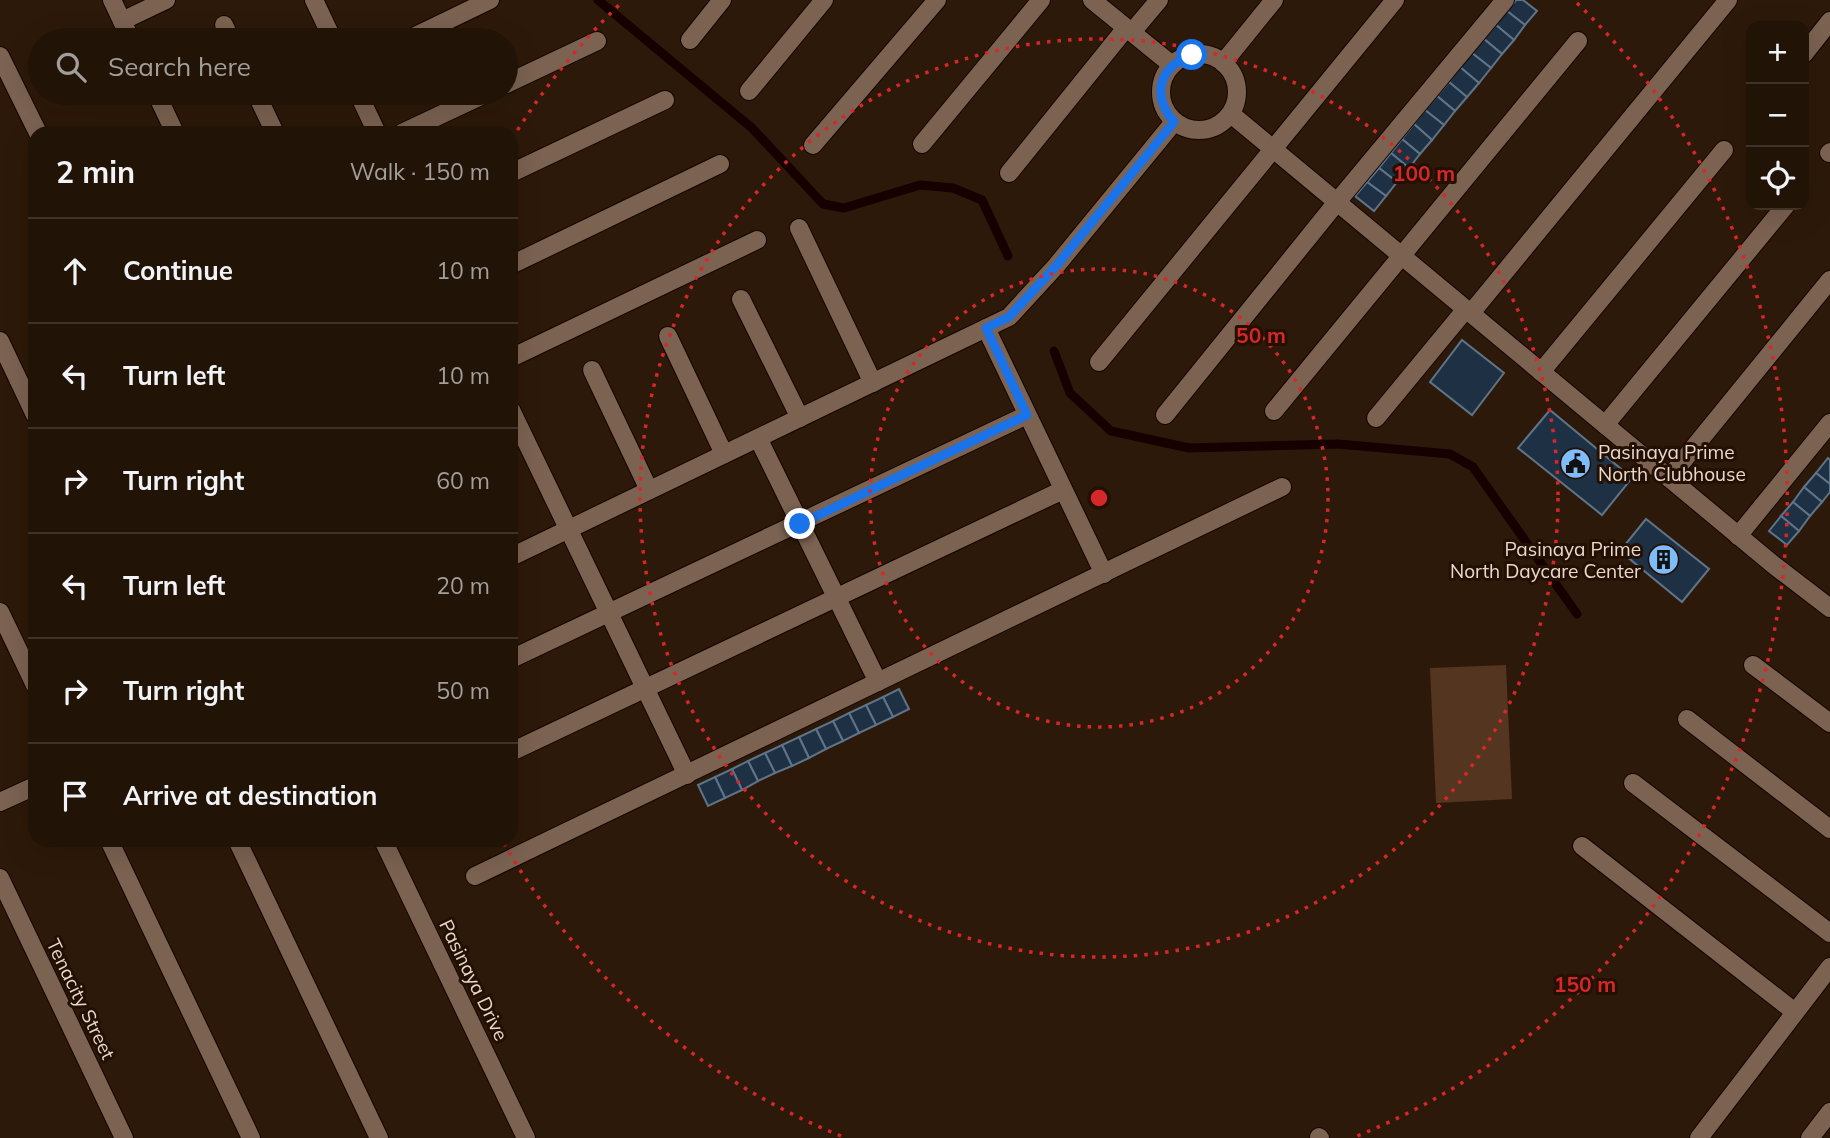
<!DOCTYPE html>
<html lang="en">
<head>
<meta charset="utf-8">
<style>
	:root { --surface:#221307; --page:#2e2015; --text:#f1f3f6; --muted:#a29e9b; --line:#3f3228 }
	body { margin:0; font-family:Mulish,sans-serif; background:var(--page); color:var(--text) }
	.controls { position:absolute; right:21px; top:21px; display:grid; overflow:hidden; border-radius:14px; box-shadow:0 7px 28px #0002 }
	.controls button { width:63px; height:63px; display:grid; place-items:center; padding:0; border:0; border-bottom:2px solid var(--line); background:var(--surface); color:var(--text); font:35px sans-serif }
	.stop { position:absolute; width:21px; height:21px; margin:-16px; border:5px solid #1a73e8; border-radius:50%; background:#fff }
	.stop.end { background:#1a73e8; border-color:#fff; box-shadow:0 2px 7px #0008 }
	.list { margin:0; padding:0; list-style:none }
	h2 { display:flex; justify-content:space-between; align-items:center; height:91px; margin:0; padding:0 28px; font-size:30px }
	h2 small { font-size:23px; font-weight:400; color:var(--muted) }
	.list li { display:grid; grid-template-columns:46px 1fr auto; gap:21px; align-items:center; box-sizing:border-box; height:105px; padding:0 28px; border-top:2px solid var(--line) }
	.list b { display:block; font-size:26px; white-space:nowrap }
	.list em { font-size:23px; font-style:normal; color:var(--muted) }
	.icon { flex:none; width:38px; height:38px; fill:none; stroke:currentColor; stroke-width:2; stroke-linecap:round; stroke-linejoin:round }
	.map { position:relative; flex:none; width:1830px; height:1138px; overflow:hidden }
	.search { position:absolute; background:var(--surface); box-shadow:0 7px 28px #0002; left:28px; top:28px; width:490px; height:77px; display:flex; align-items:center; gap:18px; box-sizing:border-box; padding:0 24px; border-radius:38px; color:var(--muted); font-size:26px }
	.panel { position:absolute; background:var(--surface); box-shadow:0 7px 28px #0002; left:28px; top:126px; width:490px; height:721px; border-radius:21px }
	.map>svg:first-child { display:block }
	.green { fill:#533520 }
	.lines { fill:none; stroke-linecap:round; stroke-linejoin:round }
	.stream { stroke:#170000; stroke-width:9 }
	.building { fill:#1e3144; stroke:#5f7489; stroke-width:2 }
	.minor-casing { stroke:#150400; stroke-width:20 }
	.minor { stroke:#7b6251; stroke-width:18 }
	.route { stroke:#1a73e8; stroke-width:9 }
	.ring { fill:none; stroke:#d62828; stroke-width:3.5; stroke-dasharray:3.5 7 }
	.labels { text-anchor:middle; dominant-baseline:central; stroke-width:6; stroke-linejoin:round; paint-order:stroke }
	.poi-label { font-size:19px; fill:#e8d9cf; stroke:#231002; text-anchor:start }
	.street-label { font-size:19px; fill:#e8d9cf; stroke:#231002 }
	.centre { fill:#d62828; stroke:#231002; stroke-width:3.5 }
	.ring-label { font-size:21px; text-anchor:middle; font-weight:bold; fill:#d62828; stroke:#231002; stroke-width:6; stroke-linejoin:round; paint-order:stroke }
</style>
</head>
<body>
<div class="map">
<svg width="1830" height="1138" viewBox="0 0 1830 1138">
	<rect width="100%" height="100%" fill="#2d1909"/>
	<!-- green -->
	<path class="green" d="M1506,665L1512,799L1436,803L1430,668Z"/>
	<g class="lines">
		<!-- stream -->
		<g class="stream">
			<path d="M598,0L752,128L823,204L844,208L920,185L953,188L982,200L1008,256"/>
			<path d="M1054,351L1070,393L1111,431L1189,448L1338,444L1450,454L1473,467L1577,614"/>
		</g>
	</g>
	<!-- building -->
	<g class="building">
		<path d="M1516,0H1523L1537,11L1525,25L1507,11Z"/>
		<path d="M1507,11L1525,25L1514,40L1496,25Z"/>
		<path d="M1496,25L1514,40L1502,54L1484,39Z"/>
		<path d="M1484,39L1502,54L1491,68L1472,53Z"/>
		<path d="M1472,53L1491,68L1479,83L1460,67Z"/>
		<path d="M1460,67L1479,83L1467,97L1449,82Z"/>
		<path d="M1449,82L1467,97L1455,111L1437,96Z"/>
		<path d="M1437,96L1455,111L1444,125L1425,110Z"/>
		<path d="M1425,110L1444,125L1432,140L1414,124Z"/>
		<path d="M1414,124L1432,140L1420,154L1402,139Z"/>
		<path d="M1402,139L1420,154L1409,168L1391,153Z"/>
		<path d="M1391,153L1409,168L1397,182L1379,168Z"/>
		<path d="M1379,168L1397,182L1386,196L1367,182Z"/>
		<path d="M1367,182L1386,196L1374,211L1355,196Z"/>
		<path d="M1462,340L1504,373L1472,415L1430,382Z"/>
		<path d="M1550,410L1632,478L1602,515L1518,448Z"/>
		<path d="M1828,458L1830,460V484L1816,473Z"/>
		<path d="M1816,473L1830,484V492L1822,502L1804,487Z"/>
		<path d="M1804,487L1822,502L1810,516L1793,502Z"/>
		<path d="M1793,502L1810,516L1799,531L1781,516Z"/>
		<path d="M1781,516L1799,531L1787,545L1769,531Z"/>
		<path d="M1646,519L1709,569L1682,602L1620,551Z"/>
		<path d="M899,689L909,709L893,717L883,697Z"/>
		<path d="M883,697L893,717L876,725L866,705Z"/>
		<path d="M866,705L876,725L859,733L849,713Z"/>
		<path d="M849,713L859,733L843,741L833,721Z"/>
		<path d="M833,721L843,741L826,749L816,729Z"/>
		<path d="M816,729L826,749L809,758L799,737Z"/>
		<path d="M799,737L809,758L792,766L782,745Z"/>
		<path d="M782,745L792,766L775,773L765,753Z"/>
		<path d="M765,753L775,773L758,781L748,761Z"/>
		<path d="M748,761L758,781L742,790L732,769Z"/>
		<path d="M732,769L742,790L725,798L715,777Z"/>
		<path d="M715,777L725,798L708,806L698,785Z"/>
	</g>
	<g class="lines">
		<defs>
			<g id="minor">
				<path d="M112,0L131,40"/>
				<path d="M314,0L333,40"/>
				<path d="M1092,0L1172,65"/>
				<path d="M122,21L166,0"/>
				<path d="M224,25L231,40"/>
				<path d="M1132,32L1159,0"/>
				<path d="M407,40L490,0"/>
				<path d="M690,40L722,0"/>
				<path d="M1804,54L1830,21"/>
				<circle cx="1199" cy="92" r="38"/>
				<path d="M0,56L38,133"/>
				<path d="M1223,63L1274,0"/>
				<path d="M506,84L597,41"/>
				<path d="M749,91L824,0"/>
				<path d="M156,93L175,133"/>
				<path d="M256,93L275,133"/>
				<path d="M358,93L377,133"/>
				<path d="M1231,114L1775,566L1830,608"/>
				<path d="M402,133L487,93"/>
				<path d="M922,144L1041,0"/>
				<path d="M813,145L937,0"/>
				<path d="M1829,153L1830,152"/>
				<path d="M511,173L665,100"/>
				<path d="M1009,173L1126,28"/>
				<path d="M799,228L873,383"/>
				<path d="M511,265L720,164"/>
				<path d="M741,299L800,418"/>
				<path d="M1471,313L1728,0"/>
				<path d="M986,328L1104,574"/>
				<path d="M668,336L724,454"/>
				<path d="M0,341L35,415"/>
				<path d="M511,358L757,240"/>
				<path d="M1099,362L1395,0"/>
				<path d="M592,370L649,490"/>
				<path d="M1541,372L1724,150"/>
				<path d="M511,410L687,775"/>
				<path d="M1274,411L1578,41"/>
				<path d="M1165,415L1337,202L1505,0"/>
				<path d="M1376,418L1466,309"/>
				<path d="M1605,425L1786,205"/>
				<path d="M758,438L878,682"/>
				<path d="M1669,478L1830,280"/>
				<path d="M1738,536L1830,423"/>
				<path d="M511,557L1009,317L1056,266L1174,122"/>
				<path d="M0,612L35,685"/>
				<path d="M511,659L1027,415"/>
				<path d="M1753,665L1830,723"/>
				<path d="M1687,719L1830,829"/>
				<path d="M511,752L1063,490"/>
				<path d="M1633,783L1830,933"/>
				<path d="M0,802L35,786"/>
				<path d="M109,840L251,1138"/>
				<path d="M237,840L379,1138"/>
				<path d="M383,840L526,1138"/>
				<path d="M1582,846L1795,1012"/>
				<path d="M475,876L1282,487"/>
				<path d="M0,878L124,1138"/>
				<path d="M1319,1137L1320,1138"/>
				<path d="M1699,1138L1830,967"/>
				<path d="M1810,1138L1830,1112"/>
			</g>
		</defs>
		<!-- minor casing -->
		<use href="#minor" class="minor-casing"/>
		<!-- minor -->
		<use href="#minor" class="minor"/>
	</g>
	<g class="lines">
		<!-- route -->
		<path class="route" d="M800,524L1027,415L986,328L1009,317L1056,266L1174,122C1151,95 1159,67 1192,55"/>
	</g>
	<!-- distance rings -->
	<g class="ring">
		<circle cx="1099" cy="498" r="229"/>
		<circle cx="1099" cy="498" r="459"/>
		<path d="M841 1136A688 688 0 0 1 503 842M512 139A688 688 0 0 1 621 3M1577 3A688 688 0 0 1 1357 1136"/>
	</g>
	<!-- icons -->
	<defs>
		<symbol id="civic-disc" viewBox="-11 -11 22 22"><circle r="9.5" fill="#7fbdfa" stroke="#231002"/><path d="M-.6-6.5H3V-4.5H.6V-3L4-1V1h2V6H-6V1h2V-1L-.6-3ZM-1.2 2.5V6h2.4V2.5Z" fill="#111"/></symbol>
		<symbol id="building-disc" viewBox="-11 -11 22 22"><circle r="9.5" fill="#7fbdfa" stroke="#231002"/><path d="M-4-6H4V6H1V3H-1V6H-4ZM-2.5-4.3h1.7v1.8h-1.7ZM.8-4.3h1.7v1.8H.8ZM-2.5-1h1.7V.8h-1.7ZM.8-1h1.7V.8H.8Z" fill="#111"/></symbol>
	</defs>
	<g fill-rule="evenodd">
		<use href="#civic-disc" x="1558" y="446" width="35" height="35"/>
		<use href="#building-disc" x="1646" y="542" width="35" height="35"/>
	</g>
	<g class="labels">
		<!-- poi labels -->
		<g class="poi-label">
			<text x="1598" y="452">Pasinaya Prime<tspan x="1598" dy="22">North Clubhouse</tspan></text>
			<text x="1641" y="549" text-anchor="end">Pasinaya Prime<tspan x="1641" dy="22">North Daycare Center</tspan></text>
		</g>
		<!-- street labels -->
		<g class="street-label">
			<text transform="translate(474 980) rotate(64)">Pasinaya Drive</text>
			<text transform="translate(81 999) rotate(64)">Tenacity Street</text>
		</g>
	</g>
	<circle cx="1099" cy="498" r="10" class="centre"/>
	<g class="ring-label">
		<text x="1424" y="181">100 m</text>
		<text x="1261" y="343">50 m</text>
		<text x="1585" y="992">150 m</text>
	</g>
</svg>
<div class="controls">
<button>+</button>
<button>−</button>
<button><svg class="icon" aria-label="locate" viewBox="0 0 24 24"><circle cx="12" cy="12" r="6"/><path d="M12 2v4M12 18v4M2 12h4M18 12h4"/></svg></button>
</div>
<div class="stop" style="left:1192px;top:55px"></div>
<div class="stop end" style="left:800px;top:524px"></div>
<div class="search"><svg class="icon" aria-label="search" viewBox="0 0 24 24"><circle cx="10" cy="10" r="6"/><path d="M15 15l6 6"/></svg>Search here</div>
<section class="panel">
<h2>2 min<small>Walk · 150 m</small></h2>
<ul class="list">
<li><svg class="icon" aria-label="ahead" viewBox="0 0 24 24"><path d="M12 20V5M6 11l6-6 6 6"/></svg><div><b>Continue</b></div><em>10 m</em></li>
<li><svg class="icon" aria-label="left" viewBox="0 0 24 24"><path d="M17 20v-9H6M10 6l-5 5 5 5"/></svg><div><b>Turn left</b></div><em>10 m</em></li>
<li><svg class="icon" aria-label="right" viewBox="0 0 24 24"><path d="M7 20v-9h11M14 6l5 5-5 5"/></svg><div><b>Turn right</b></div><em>60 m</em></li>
<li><svg class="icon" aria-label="left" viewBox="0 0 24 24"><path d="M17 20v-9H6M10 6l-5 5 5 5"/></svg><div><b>Turn left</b></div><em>20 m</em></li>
<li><svg class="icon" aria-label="right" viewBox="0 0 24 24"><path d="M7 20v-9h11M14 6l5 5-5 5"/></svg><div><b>Turn right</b></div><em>50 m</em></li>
<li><svg class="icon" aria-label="arrive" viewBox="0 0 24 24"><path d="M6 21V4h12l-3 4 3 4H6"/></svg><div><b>Arrive at destination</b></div></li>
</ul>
</section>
</div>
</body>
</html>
